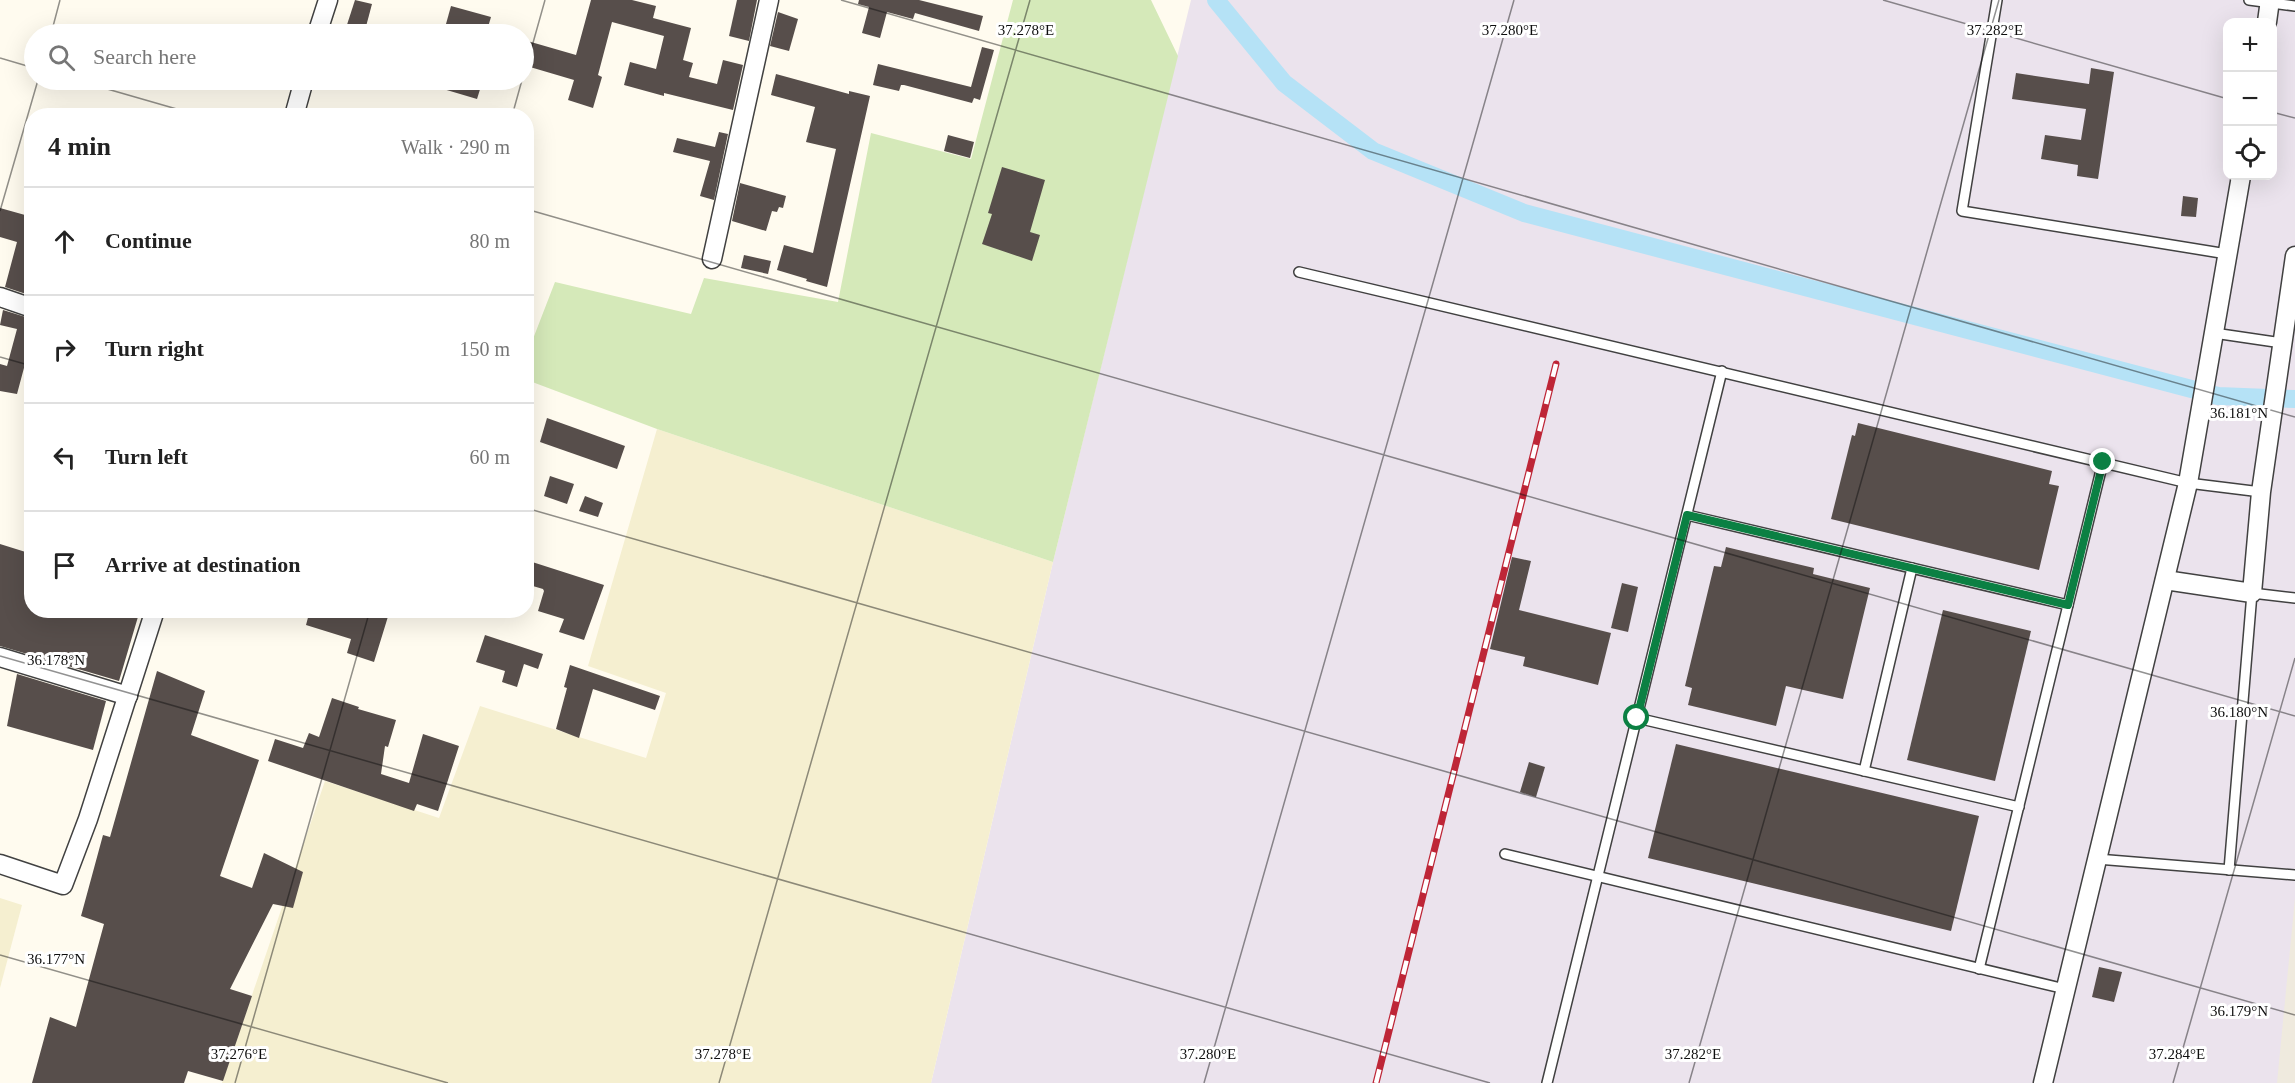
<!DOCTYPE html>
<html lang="en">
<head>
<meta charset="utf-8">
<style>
	:root { --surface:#fff; --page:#f6f6f6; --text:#222; --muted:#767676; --line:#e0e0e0 }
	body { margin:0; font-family:"Times New Roman",serif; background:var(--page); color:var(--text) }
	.controls { position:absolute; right:18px; top:18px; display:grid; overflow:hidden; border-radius:12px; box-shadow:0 6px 24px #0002 }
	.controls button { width:54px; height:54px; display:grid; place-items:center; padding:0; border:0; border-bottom:2px solid var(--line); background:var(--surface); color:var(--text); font:30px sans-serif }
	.stop { position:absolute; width:18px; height:18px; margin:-14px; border:4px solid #0b8043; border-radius:50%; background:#fff }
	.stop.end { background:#0b8043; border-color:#fff; box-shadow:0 2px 6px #0008 }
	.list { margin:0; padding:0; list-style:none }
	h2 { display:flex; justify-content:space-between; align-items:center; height:78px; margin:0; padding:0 24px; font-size:26px }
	h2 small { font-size:20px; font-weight:400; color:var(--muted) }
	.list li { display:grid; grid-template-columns:39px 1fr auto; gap:18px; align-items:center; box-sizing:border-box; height:108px; padding:0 24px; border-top:2px solid var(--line) }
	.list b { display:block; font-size:22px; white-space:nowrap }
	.list em { font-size:20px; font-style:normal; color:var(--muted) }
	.icon { flex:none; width:33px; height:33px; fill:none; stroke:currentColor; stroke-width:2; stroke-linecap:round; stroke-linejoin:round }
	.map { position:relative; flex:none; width:2295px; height:1083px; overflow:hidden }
	.search { position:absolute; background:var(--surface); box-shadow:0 6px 24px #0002; left:24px; top:24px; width:510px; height:66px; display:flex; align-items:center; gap:15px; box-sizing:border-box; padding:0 21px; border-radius:33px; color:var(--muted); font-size:22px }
	.panel { position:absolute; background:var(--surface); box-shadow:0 6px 24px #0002; left:24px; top:108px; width:510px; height:510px; border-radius:24px }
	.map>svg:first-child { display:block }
	.industrial { fill:#ebe3ed; fill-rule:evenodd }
	.farmland { fill:#f5efd0 }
	.green { fill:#d5e9b9 }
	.plaza { fill:#efeade }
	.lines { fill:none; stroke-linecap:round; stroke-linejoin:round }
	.canal { stroke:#b5e2f6; stroke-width:18 }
	.building { fill:#574e4b }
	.lane-casing { stroke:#414141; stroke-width:12 }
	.street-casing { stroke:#414141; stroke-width:21 }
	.lane { stroke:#fff; stroke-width:9 }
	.street { stroke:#fff; stroke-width:18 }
	.rail-casing { stroke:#be2637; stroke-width:7 }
	.rail { stroke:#fff; stroke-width:4.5; stroke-dasharray:14; stroke-linecap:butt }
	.route { stroke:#0b8043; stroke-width:8 }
	.ticks { fill:none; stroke:#0e0e0e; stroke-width:1.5; stroke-opacity:0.45 }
	.ticks-label { font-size:15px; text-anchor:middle; fill:#0e0e0e; stroke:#fff; stroke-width:6; stroke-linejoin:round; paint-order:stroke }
</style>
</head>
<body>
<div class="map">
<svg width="2295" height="1083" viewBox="0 0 2295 1083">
	<rect width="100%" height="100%" fill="#fffbef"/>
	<!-- industrial -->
	<path class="industrial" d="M1191,0H2295V1083H931L1053,562ZM2228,22H2272V176H2228Z"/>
	<!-- farmland -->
	<g class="farmland">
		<path d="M657,429L1053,562L931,1083H222L325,781L439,818L480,706L646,758L666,693L588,666Z"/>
		<path d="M0,898L22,905L0,988Z"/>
	</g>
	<!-- green -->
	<path class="green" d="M1013,0H1151L1178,56L1053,562L657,429L527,380L526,357L555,282L691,314L704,278L838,302L871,133L971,159Z"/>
	<!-- plaza -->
	<path class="plaza" d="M2295,898V1083H2277Z"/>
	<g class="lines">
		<!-- canal -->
		<path class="canal" d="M1216,0L1284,83L1373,151L1524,213L2218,396L2295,399"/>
	</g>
	<!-- building -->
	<g class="building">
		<path d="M355,0L372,4L364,34H344Z"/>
		<path d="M591,0H632L656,6L653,18L691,28L683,60L693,63L689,77L717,84L723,60L743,65L733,110L664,93V96L624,85L630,62L656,69L664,36L612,22L598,75L602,77L593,108L568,100L574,80L530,67L533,58L524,55V40L576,55Z"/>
		<path d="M737,0H757L749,41L729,36Z"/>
		<path d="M859,0H919L983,16L979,31L915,13L913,19L887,12L880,38L862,33L869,7L858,4Z"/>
		<path d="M451,6L491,17L486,34L446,24Z"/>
		<path d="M778,12L798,19L789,51L770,46Z"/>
		<path d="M982,47L994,50L980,100L974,98L972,103L904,85H901L899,91L873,85L878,64L971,87Z"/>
		<path d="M2091,68L2114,72L2098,179L2077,176L2078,165L2041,159L2045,135L2081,140L2086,109L2012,99L2016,73L2089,84Z"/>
		<path d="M776,74L849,94V91L870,96L827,287L806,281L807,279L777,270L784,245L813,253L836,149L806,142L815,107L771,95Z"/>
		<path d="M424,80H483L477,99L423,83Z"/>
		<path d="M719,132L728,134L714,200L700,196L710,161L673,152L677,138L715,147Z"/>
		<path d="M948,135L974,142L970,158L944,151Z"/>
		<path d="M1002,167L1045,180L1030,232L1040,235L1032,261L982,244L992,214L988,213Z"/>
		<path d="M740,183L786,196L783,208L779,207L777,212L772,211L766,231L732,221Z"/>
		<path d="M2183,196L2198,198L2196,217L2181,216Z"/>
		<path d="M27,206H32V296L5,287L17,242L0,237V208L25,215Z"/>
		<path d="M744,255L771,261L768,274L741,268Z"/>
		<path d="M3,310L32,319V338L17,394L0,391V364L7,366L17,329L0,325Z"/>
		<path d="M547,418L625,446L617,469L540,442Z"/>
		<path d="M1858,423L2052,471L2049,484L2059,486L2039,570L1831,519L1852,435L1855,436Z"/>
		<path d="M550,476L574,484L567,504L544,496Z"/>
		<path d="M585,496L603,503L598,517L579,511Z"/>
		<path d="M0,544L32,554V610H140L119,681L0,646Z"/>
		<path d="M1726,547L1814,568L1813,574L1870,588L1843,699L1786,686L1776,726L1688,705L1692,688L1685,686L1714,566L1721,567Z"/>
		<path d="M1512,557L1531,561L1519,610L1611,633L1598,685L1523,666L1525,657L1490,649Z"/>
		<path d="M526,560L604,585L584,640L559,632L564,619L538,611L544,591L543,589L526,584Z"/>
		<path d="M1622,583L1638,587L1628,632L1611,628Z"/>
		<path d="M310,610H390L374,662L347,653L351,639L306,625Z"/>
		<path d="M1943,610L2031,631L1995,781L1907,760Z"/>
		<path d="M485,635L543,654L538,669L524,664L517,687L502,682L505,671L476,662Z"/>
		<path d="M570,665L660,696L655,710L593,689L579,738L556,729L567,688L564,687Z"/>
		<path d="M157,671L205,691L191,735L259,760L220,876L252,888L264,853L303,872L293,908L273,904L230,989L252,996L223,1081L188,1071L184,1083H32L50,1017L76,1027L104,924L81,916L103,835L110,837Z"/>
		<path d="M17,674L106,701L93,750L7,726Z"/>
		<path d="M332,698L359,707L358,709L396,720L388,747L385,746L381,774L409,783L423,734L459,746L438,811L417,804L414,811L268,761L275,739L303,748L309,733L319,737Z"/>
		<path d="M1676,744L1979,816L1951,931L1648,858Z"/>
		<path d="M1529,762L1545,767L1536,797L1520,792Z"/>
		<path d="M2099,967L2122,972L2114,1002L2092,997Z"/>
	</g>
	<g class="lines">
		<defs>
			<g id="lane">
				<path d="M1997,0L1962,211L2227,254"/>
				<path d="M2249,0L2295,6"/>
				<path d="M1299,272L2188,483L2261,492"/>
				<path d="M2214,333L2282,343"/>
				<path d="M1687,515L2068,605"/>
				<path d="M1637,718L2019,807"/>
				<path d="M1864,771L1912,568"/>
				<path d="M1505,854L2065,989"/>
				<path d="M2097,859L2295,875"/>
				<path d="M2229,870L2252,593L2295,598"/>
				<path d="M1979,969L2103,462"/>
				<path d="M1547,1083L1722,371"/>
			</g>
			<g id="street">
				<path d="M2267,22L2270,0"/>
				<path d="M317,34L328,0"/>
				<path d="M294,116L304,80"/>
				<path d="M712,259L769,0"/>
				<path d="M0,297L32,308"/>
				<path d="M2165,580L2252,593L2261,492L2295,256"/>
				<path d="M0,657L128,696"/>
				<path d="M0,864L63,885L88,819L155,610"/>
				<path d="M2043,1083L2188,483L2241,176"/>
			</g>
		</defs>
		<!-- lane casing -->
		<use href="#lane" class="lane-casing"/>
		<!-- street casing -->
		<use href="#street" class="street-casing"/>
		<!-- lane -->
		<use href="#lane" class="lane"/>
		<!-- street -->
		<use href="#street" class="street"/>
		<defs>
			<path id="rail" d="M1376,1083L1556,364"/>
		</defs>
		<!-- rail casing -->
		<use href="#rail" class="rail-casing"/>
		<!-- rail -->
		<use href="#rail" class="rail"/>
	</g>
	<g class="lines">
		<!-- route -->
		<path class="route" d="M1637,718L1687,515L2068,605L2103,462"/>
	</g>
	<!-- ticks -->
	<path class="ticks" d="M841,0L2295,417M1883,0L2228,99M51,34L60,0M0,58L34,68M524,75L545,0M76,80L201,116M2272,112L2295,118M512,116L522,80M526,209L2295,716M0,211L38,80M0,357L32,366M526,508L2295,1015M0,656L1490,1083M0,955L448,1083M235,1083L370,610M719,1083L1030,0M1204,1083L1514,0M1689,1083L1999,0M2173,1083L2295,658"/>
	<g class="ticks-label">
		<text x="1026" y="35">37.278°E</text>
		<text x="1510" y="35">37.280°E</text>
		<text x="1995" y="35">37.282°E</text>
		<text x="2239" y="418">36.181°N</text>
		<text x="56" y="665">36.178°N</text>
		<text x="2239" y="717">36.180°N</text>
		<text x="56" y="964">36.177°N</text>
		<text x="2239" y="1016">36.179°N</text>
		<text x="239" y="1059">37.276°E</text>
		<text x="723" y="1059">37.278°E</text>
		<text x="1208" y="1059">37.280°E</text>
		<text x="1693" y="1059">37.282°E</text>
		<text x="2177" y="1059">37.284°E</text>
	</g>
</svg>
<div class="controls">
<button>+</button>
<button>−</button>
<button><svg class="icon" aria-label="locate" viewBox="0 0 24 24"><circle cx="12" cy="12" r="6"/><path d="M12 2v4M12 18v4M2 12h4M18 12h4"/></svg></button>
</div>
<div class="stop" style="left:1637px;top:718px"></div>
<div class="stop end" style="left:2103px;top:462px"></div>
<div class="search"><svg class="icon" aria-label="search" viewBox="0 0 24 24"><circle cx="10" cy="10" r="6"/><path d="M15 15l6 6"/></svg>Search here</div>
<section class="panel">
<h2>4 min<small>Walk · 290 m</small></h2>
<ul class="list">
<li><svg class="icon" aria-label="ahead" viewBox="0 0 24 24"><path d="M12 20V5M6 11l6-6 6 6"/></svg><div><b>Continue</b></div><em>80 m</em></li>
<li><svg class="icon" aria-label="right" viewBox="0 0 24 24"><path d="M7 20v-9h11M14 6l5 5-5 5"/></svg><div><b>Turn right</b></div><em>150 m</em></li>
<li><svg class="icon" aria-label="left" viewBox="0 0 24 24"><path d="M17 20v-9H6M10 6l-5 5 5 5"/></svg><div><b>Turn left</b></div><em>60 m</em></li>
<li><svg class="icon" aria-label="arrive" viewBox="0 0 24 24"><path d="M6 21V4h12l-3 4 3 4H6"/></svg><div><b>Arrive at destination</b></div></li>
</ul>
</section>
</div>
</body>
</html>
